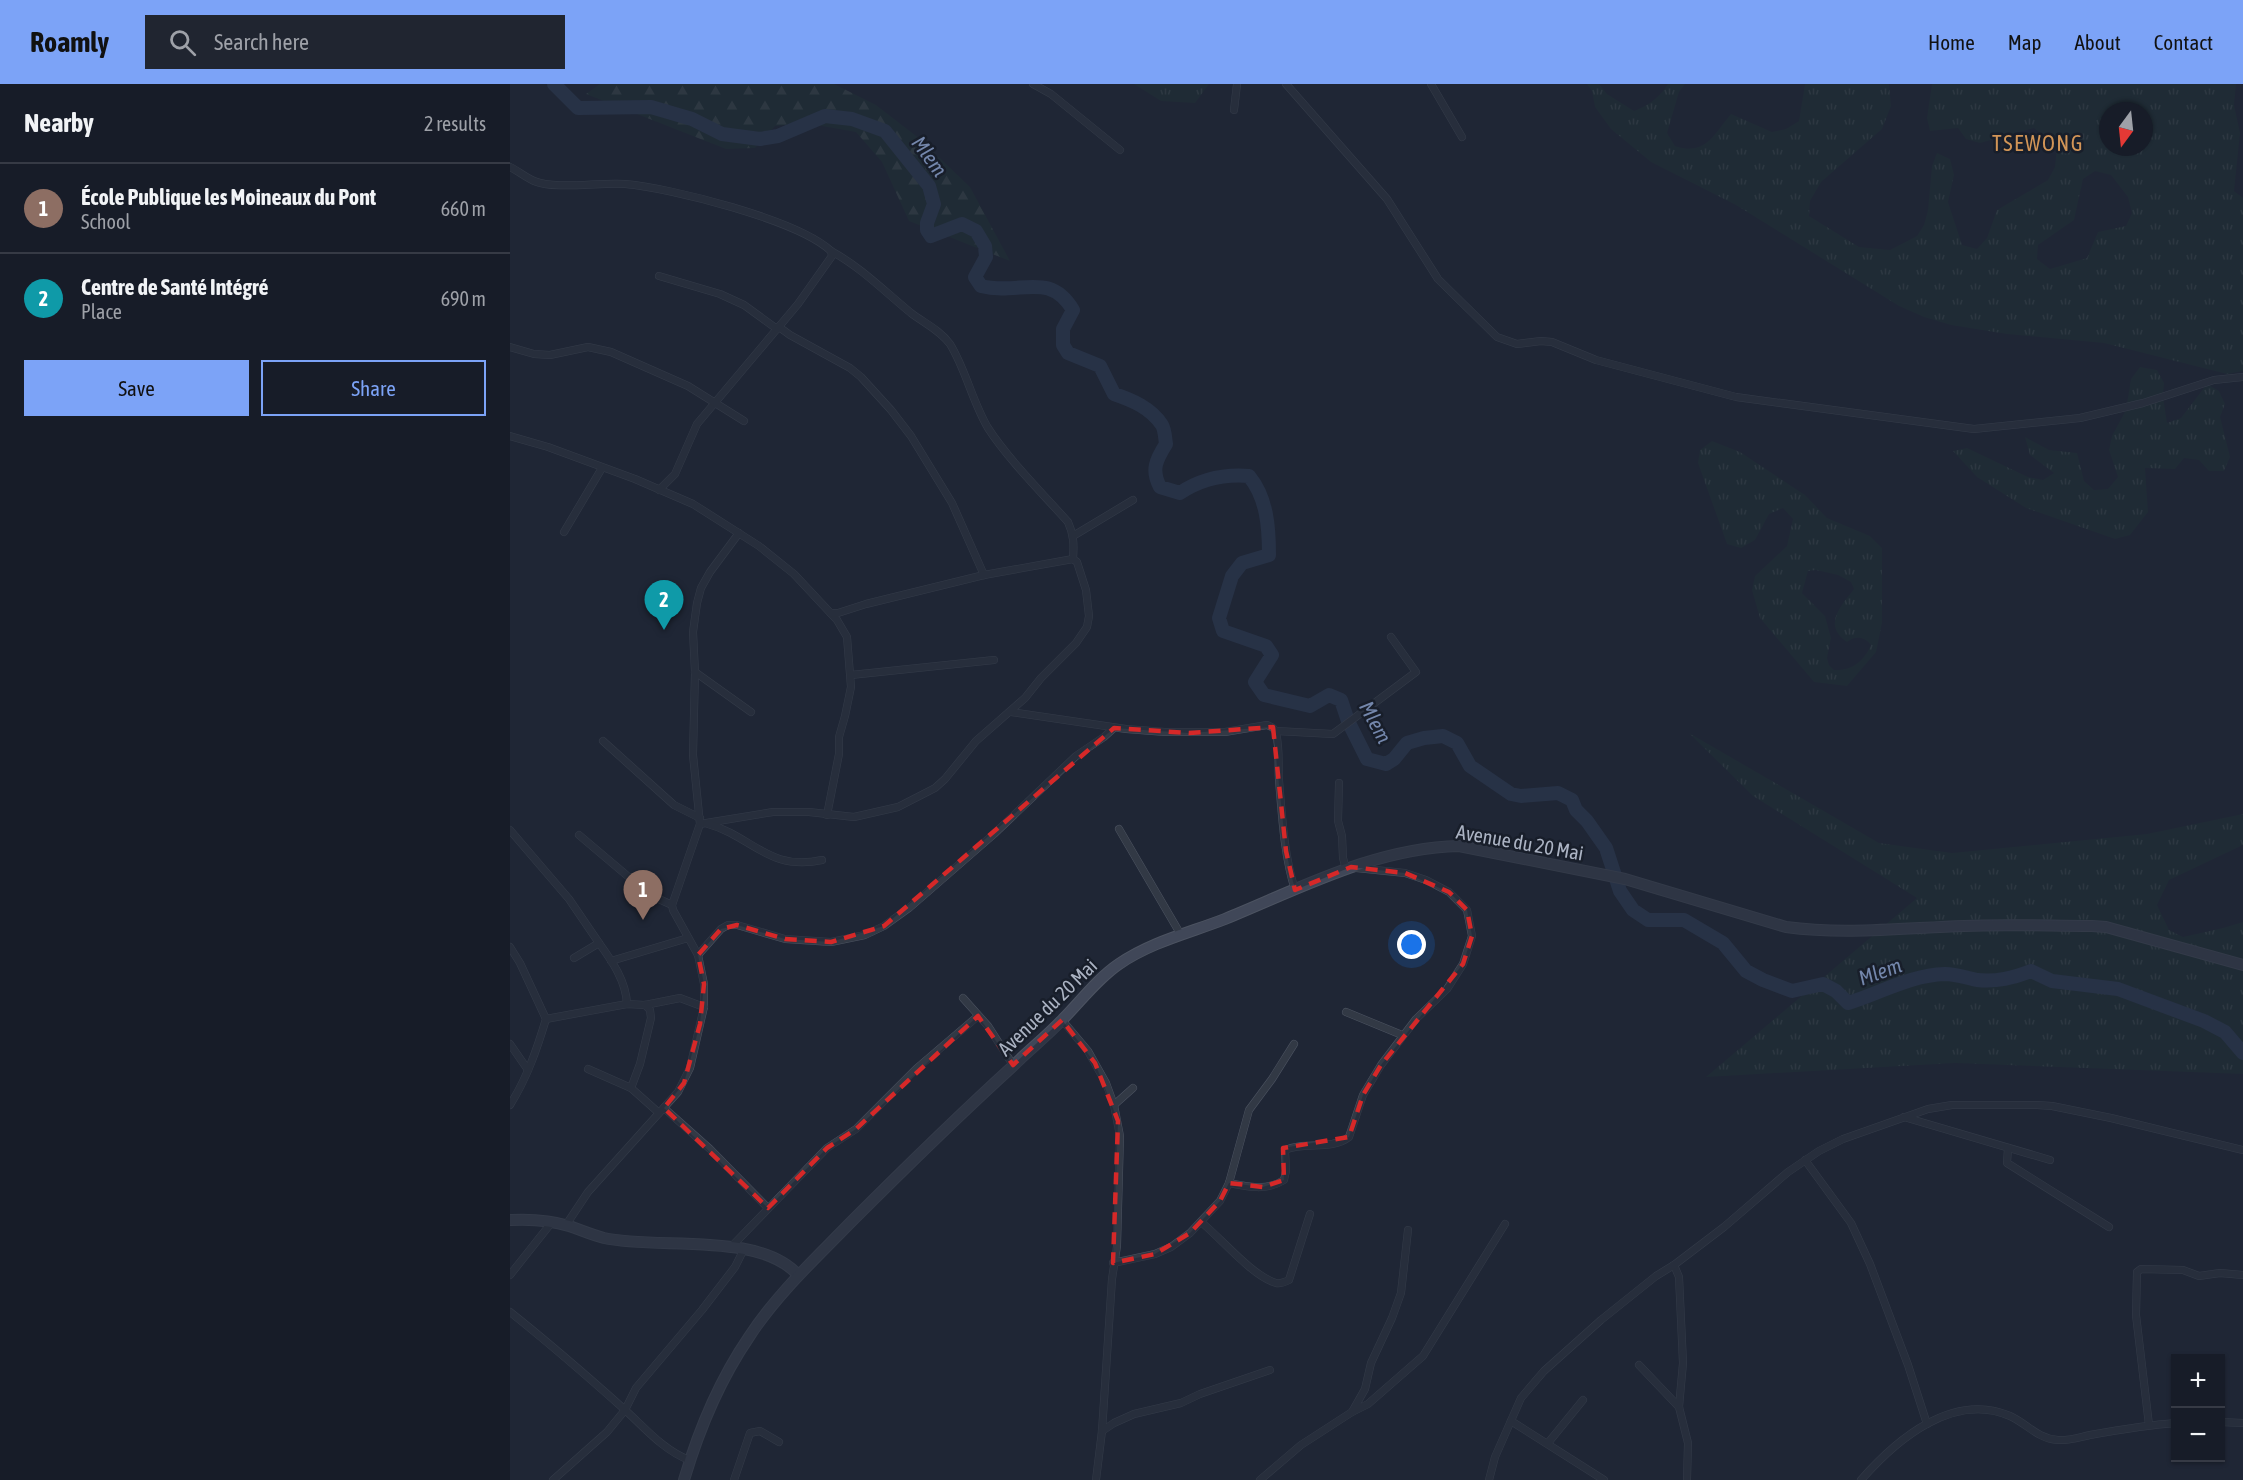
<!DOCTYPE html>
<html lang="en">
<head>
<meta charset="utf-8">
<style>
	:root { --surface:#171c28; --page:#202530; --text:#f1f3f6; --muted:#9ea1a8; --line:#363a45; --accent:#7ca3f7 }
	body { margin:0; font-family:"Asap Condensed",sans-serif; background:var(--page); color:var(--text) }
	.controls { position:absolute; right:18px; bottom:18px; display:grid; overflow:hidden; border-radius:0px; box-shadow:0 2px 4px #0004 }
	.controls button { width:54px; height:54px; display:grid; place-items:center; padding:0; border:0; border-bottom:2px solid var(--line); background:var(--surface); color:var(--text); font:30px sans-serif }
	.compass { position:absolute; left:1589px; top:18px; width:54px; height:54px; border-radius:50%; background:var(--surface); box-shadow:0 2px 4px #0004; rotate:195deg }
	.you { position:absolute; left:902px; top:861px; width:21px; height:21px; margin:-15px; border:4px solid #fff; border-radius:50%; background:#1a73e8; box-shadow:0 0 0 9px #1a73e833 }
	.badge { display:grid; place-items:center; width:39px; height:39px; border-radius:50%; background:var(--accent); color:#fff; font-size:20px; font-weight:700 }
	.pin { position:absolute; translate:-50% -50px; filter:drop-shadow(0 2px 3px #0008) }
	.pin::after { content:''; position:absolute; top:32px; width:21px; height:18px; background:inherit; clip-path:polygon(0 0,100% 0,50% 100%) }
	.list { margin:0; padding:0; list-style:none }
	h2 { display:flex; justify-content:space-between; align-items:center; height:78px; margin:0; padding:0 24px; font-size:26px }
	h2 small { font-size:20px; font-weight:400; color:var(--muted) }
	.list li { display:grid; grid-template-columns:39px 1fr auto; gap:18px; align-items:center; box-sizing:border-box; height:90px; padding:0 24px; border-top:2px solid var(--line) }
	.list b { display:block; font-size:22px; white-space:nowrap }
	.list p { margin:0; font-size:20px; white-space:nowrap; color:var(--muted) }
	.list em { font-size:20px; font-style:normal; color:var(--muted) }
	.actions { display:flex; gap:12px; padding:18px 24px }
	.actions a { flex:1; padding:14px 0; border:2px solid var(--accent); border-radius:0px; text-align:center; font-size:21px; color:var(--accent) }
	.actions .main { background:var(--accent); color:#111 }
	.icon { flex:none; width:33px; height:33px; fill:none; stroke:currentColor; stroke-width:2; stroke-linecap:round; stroke-linejoin:round }
	.map { position:relative; flex:none; width:1733px; height:1396px; overflow:hidden }
	header { display:flex; align-items:center; gap:36px; box-sizing:border-box; height:84px; padding:0 30px; background:var(--accent); color:#111 }
	header strong { font-size:28px }
	nav { display:flex; gap:33px; margin-inline-start:auto; font-size:21px }
	.search { width:420px; height:54px; background:var(--page); display:flex; align-items:center; gap:15px; box-sizing:border-box; padding:0 21px; border-radius:0px; color:var(--muted); font-size:22px }
	main { display:flex }
	aside { flex:1; background:var(--surface) }
	.map>svg:first-child { display:block }
	.grass { fill:url(#grass-tufts); fill-rule:evenodd }
	.forest { fill:url(#forest-firs) }
	.lines { fill:none; stroke-linecap:round; stroke-linejoin:round }
	.river { stroke:#32405c; stroke-width:14 }
	.street-casing { stroke:#4c5361; stroke-width:8 }
	.secondary-casing { stroke:#4c5361; stroke-width:12 }
	.street { stroke:#323945; stroke-width:7 }
	.secondary { stroke:#404758; stroke-width:10 }
	.marked { fill:none; stroke:#d62828; stroke-width:4.5; stroke-dasharray:12 8; stroke-linejoin:round }
	.labels { text-anchor:middle; dominant-baseline:central; stroke-width:5; stroke-linejoin:round; paint-order:stroke }
	.street-label { font-size:20px; fill:#abb3c3; stroke:#181e2a }
	.water-label { font-size:21px; font-style:italic; fill:#7487ac; stroke:#181e2a }
	.quarter-label { font-size:22px; letter-spacing:1.5px; fill:#d29557; stroke:#181e2a }
</style>
</head>
<body>
<header>
<strong>Roamly</strong>
<div class="search"><svg class="icon" aria-label="search" viewBox="0 0 24 24"><circle cx="10" cy="10" r="6"/><path d="M15 15l6 6"/></svg>Search here</div>
<nav><a>Home</a><a>Map</a><a>About</a><a>Contact</a></nav>
</header>
<main>
<aside>
<h2>Nearby<small>2 results</small></h2>
<ul class="list">
<li><span class="badge" style="background:#8d6e63">1</span><div><b>École Publique les Moineaux du Pont</b><p>School</p></div><em>660 m</em></li>
<li><span class="badge" style="background:#0f9aa8">2</span><div><b>Centre de Santé Intégré</b><p>Place</p></div><em>690 m</em></li>
</ul>
<div class="actions"><a class="main">Save</a><a>Share</a></div>
</aside>
<div class="map">
<svg width="1733" height="1396" viewBox="0 0 1733 1396">
	<defs>
		<pattern id="grass-tufts" width="24" height="20" patternUnits="userSpaceOnUse" patternTransform="scale(1.5)"><rect width="24" height="20" fill="#203236"/><path d="M3 7l-1-3M5 7V3M7 7l1-3M15 17l-1-3M17 17v-4M19 17l1-3" fill="none" stroke="#3e4d51"/></pattern>
		<pattern id="forest-firs" width="22" height="20" patternUnits="userSpaceOnUse" patternTransform="scale(1.5)"><rect width="22" height="20" fill="#203236"/><path d="M5 1l3.5 6h-7zM16 11l3.5 6h-7z" fill="#3e4d51"/></pattern>
	</defs>
	<rect width="100%" height="100%" fill="#1f2635"/>
	<!-- grass -->
	<g class="grass">
		<path d="M624,0H699L685,19L651,17Z"/>
		<path d="M1077,0H1089L1097,10L1124,27C1139,21 1149,14 1158,0H1175L1169,8L1157,49L1165,62C1196,72 1203,51 1221,30L1262,48L1276,45L1289,37L1295,0H1379L1381,22L1372,45L1311,98L1300,117L1299,132L1349,163L1380,166L1407,152L1414,141L1418,126L1422,82L1427,69L1440,75L1444,91L1438,118L1452,161L1467,165L1477,154L1487,126L1538,96L1545,83L1547,62L1524,44L1470,59L1456,55L1448,44L1420,47L1417,34L1422,0H1726L1724,21L1730,49L1724,107L1733,114V287L1717,290L1594,259L1497,250L1441,241L1414,233L1389,222L1226,121L1141,78L1101,45L1085,23L1082,7ZM1598,27H1634V63H1598ZM1585,87L1601,91L1618,113L1622,129L1616,142L1588,148L1577,174L1540,185L1527,175L1528,161L1564,136L1573,95Z"/>
		<path d="M1630,283L1647,286L1654,299L1653,313L1657,339L1671,334L1697,300L1709,307L1715,320L1710,333L1720,373L1714,387H1699L1689,376L1674,374L1665,385L1635,384L1638,428L1620,451L1605,455L1516,424L1467,393L1443,367L1457,364L1518,393L1533,396L1544,389L1520,371L1515,353L1539,366L1567,369L1574,397L1584,406L1598,405L1608,393L1599,366L1602,352L1616,326L1621,295Z"/>
		<path d="M1202,357L1230,368L1295,411L1317,434L1360,452L1372,464V539L1366,568L1337,602L1304,598L1250,534L1242,506L1245,492L1277,462L1283,435L1273,424L1259,430L1245,456L1231,464L1217,460L1188,379L1190,366ZM1306,486L1328,491L1341,498L1344,505C1331,522 1312,541 1337,558C1345,552 1354,552 1361,561C1354,577 1342,587 1324,586L1319,581L1317,574L1321,554L1315,532L1292,509L1298,487Z"/>
		<path d="M1179,649L1369,759L1442,769L1637,750L1733,730V761L1659,796L1647,821L1659,846L1673,853L1713,844L1733,838V990L1445,979L1196,993L1407,814L1243,712Z"/>
	</g>
	<!-- forest -->
	<path class="forest" d="M90,0H324L366,21L410,55L460,103L500,177L399,137L372,78L346,48L295,39L265,42L245,64L216,65L76,10Z"/>
	<g class="lines">
		<!-- river -->
		<path class="river" d="M44,0L68,24L141,23L182,35L212,50L250,55L268,52L315,32L342,35L375,47L419,102L424,120L417,139V146L421,152L452,140L466,147L475,162L476,173L465,193L471,202C510,212 539,186 563,226L553,245V261L558,269L590,282L604,310C622,316 641,324 652,341C655,346 655,354 656,360C646,376 641,386 650,403L670,409C691,395 714,390 739,392C757,414 759,443 759,471L732,479L722,492L709,534L713,547L756,562L762,571L745,598L754,611L800,622L819,611L831,616L838,637L857,675L876,680L884,675L897,659L914,654L933,652L947,659L960,682L1001,710L1011,712L1048,709L1062,716L1066,726L1077,737L1096,764L1110,807L1123,826L1138,836H1174L1213,859L1236,887L1253,896L1282,907L1313,900L1326,907L1338,919C1370,909 1401,891 1435,890C1446,890 1457,894 1467,896C1487,898 1503,894 1521,887L1542,897L1608,905L1694,937L1715,948L1733,969"/>
		<defs>
			<g id="street">
				<path d="M523,0L541,10L610,66"/>
				<path d="M776,0L877,115L928,195L987,253L1007,260L1031,257L1042,258L1086,276L1226,313L1464,345L1570,334L1633,319L1704,296L1733,293"/>
				<path d="M921,0L952,53"/>
				<path d="M724,26L727,0"/>
				<path d="M0,83C8,87 15,93 24,97C45,106 90,98 115,100C161,104 288,136 321,167L322,172L288,220L187,340L165,390L149,406"/>
				<path d="M149,192L210,210L234,221L267,245"/>
				<path d="M269,243L280,251L340,284L351,293L381,326L401,352L442,419L474,491"/>
				<path d="M0,263L24,270L40,271L78,263L101,268L178,302L234,337"/>
				<path d="M0,352L38,363L125,395L183,420L249,462L284,490L327,536L337,553L341,603L335,632L329,653V670L317,731"/>
				<path d="M54,448L92,384"/>
				<path d="M563,452L623,416"/>
				<path d="M321,529H328L356,520L474,491L563,475"/>
				<path d="M185,588L241,628"/>
				<path d="M341,591L484,576"/>
				<path d="M501,628L616,645L655,648H715L757,641C762,643 765,644 766,649C770,665 768,680 769,696C772,732 774,771 785,806"/>
				<path d="M766,647L823,650L906,588L881,553"/>
				<path d="M93,657L164,721L190,734"/>
				<path d="M829,699L828,737L832,752L833,774L836,785"/>
				<path d="M190,740L263,728H299L344,733L388,723L425,704L435,695L466,657L515,614L531,594L566,559L577,543L579,532L576,506L567,478L563,475C564,461 564,451 558,438C533,410 498,375 478,344C462,317 456,286 440,260C430,246 414,239 401,229C374,207 352,184 321,167"/>
				<path d="M198,740C242,752 259,788 312,776"/>
				<path d="M609,745L671,851"/>
				<path d="M0,746L59,815L89,859"/>
				<path d="M69,751L140,811L162,821"/>
				<path d="M0,863L10,879L36,935C27,965 17,994 0,1021"/>
				<path d="M188,871L211,845L218,841H227L275,855L321,858L355,851L374,842L399,824L484,750L566,672L594,653L604,644"/>
				<path d="M64,874L89,859C102,877 116,897 117,920"/>
				<path d="M101,877L178,854"/>
				<path d="M453,914L478,942L503,981"/>
				<path d="M836,928L892,951"/>
				<path d="M36,935L117,920L135,921L170,914L194,923"/>
				<path d="M552,936L578,967L596,999L604,1021L610,1052L607,1162L602,1195L592,1347L586,1396"/>
				<path d="M0,960L18,986"/>
				<path d="M78,985L121,1004L149,1029"/>
				<path d="M121,1004L130,980L141,934L140,926L135,921"/>
				<path d="M604,1021L623,1004"/>
				<path d="M154,1024L200,1065L258,1124"/>
				<path d="M1394,1033L1540,1076"/>
				<path d="M1498,1064L1497,1079L1599,1143"/>
				<path d="M1295,1076L1341,1139L1360,1180L1398,1281L1417,1340"/>
				<path d="M719,1099C738,1103 757,1107 774,1096L776,1087L775,1066C794,1057 821,1067 839,1053L853,1011L871,981L906,935L937,905L953,880L962,852L957,826L939,808L916,796L895,789L846,784"/>
				<path d="M691,1138C711,1154 742,1192 766,1199C771,1200 775,1198 779,1196L800,1130"/>
				<path d="M56,1141L78,1108L168,1008L180,984L194,923V900L188,871L163,826L162,821L190,740L183,671L185,588L183,548L187,519L191,504L200,488L229,449"/>
				<path d="M220,1164L317,1064L346,1045L406,985L468,932"/>
				<path d="M603,1179L645,1170L661,1163L680,1149L710,1117L719,1099L739,1026L762,995L784,960"/>
				<path d="M1164,1181L1169,1193L1173,1279L1169,1323L1178,1359L1177,1396"/>
				<path d="M0,1191L42,1138"/>
				<path d="M0,1228C39,1259 77,1292 114,1325C134,1343 153,1366 179,1376"/>
				<path d="M1129,1281L1169,1323"/>
				<path d="M842,1328L858,1320L913,1272L995,1140"/>
				<path d="M1001,1337L1094,1396"/>
				<path d="M1710,1338L1733,1339"/>
				<path d="M1639,1341L1626,1231L1627,1188L1631,1185L1673,1186L1689,1192L1710,1189L1733,1191"/>
				<path d="M592,1347L604,1339L624,1330L671,1319L690,1310L760,1286"/>
				<path d="M1038,1359L1073,1316"/>
				<path d="M43,1396L97,1348L115,1326L126,1304L192,1226L225,1183L233,1167"/>
				<path d="M224,1396L240,1349L250,1347L269,1358"/>
				<path d="M750,1396L791,1361L842,1328L855,1305L861,1279L882,1234L891,1209L898,1146"/>
				<path d="M979,1396L985,1373L1011,1314L1034,1287L1091,1236L1146,1192L1164,1181L1214,1143L1278,1088L1309,1067L1333,1055L1418,1025L1442,1021H1527L1542,1022L1601,1034L1733,1066"/>
				<path d="M1351,1396C1386,1356 1443,1307 1500,1332C1516,1339 1528,1355 1548,1356C1558,1357 1570,1353 1580,1351C1608,1346 1637,1341 1666,1339"/>
			</g>
			<g id="secondary">
				<path d="M0,1136C20,1135 40,1136 59,1142C71,1146 82,1151 94,1154C148,1166 249,1147 288,1191"/>
				<path d="M174,1396C189,1345 209,1297 239,1253C267,1210 304,1176 340,1139C393,1086 447,1033 503,982C519,966 537,952 553,935C571,917 587,895 609,880C641,858 679,849 715,835C791,804 865,764 949,762L1115,795L1276,843C1334,851 1395,844 1454,842C1497,840 1540,842 1582,842L1596,843L1733,881"/>
			</g>
		</defs>
		<!-- street casing -->
		<use href="#street" class="street-casing"/>
		<!-- secondary casing -->
		<use href="#secondary" class="secondary-casing"/>
		<!-- street -->
		<use href="#street" class="street"/>
		<!-- secondary -->
		<use href="#secondary" class="secondary"/>
	</g>
	<!-- marked area -->
	<path d="M0 0H1733V1396H0ZM763,643L776,767L785,806L841,783L895,789L939,808L957,826L962,852L953,880L871,981L853,1011L839,1053L773,1064L774,1096L753,1103L719,1099L710,1117L680,1149L645,1170L603,1179L608,1037L585,979L552,936L503,981L468,932L346,1045L317,1064L258,1124L154,1024L174,999L190,940L194,900L188,871L211,845L227,841L275,855L321,858L374,842L604,644L679,649Z" fill="#1f2635" fill-opacity=".55" fill-rule="evenodd"/>
	<path class="marked" d="M763,643L776,767L785,806L841,783L895,789L939,808L957,826L962,852L953,880L871,981L853,1011L839,1053L773,1064L774,1096L753,1103L719,1099L710,1117L680,1149L645,1170L603,1179L608,1037L585,979L552,936L503,981L468,932L346,1045L317,1064L258,1124L154,1024L174,999L190,940L194,900L188,871L211,845L227,841L275,855L321,858L374,842L604,644L679,649Z"/>
	<g class="labels">
		<!-- street labels -->
		<g class="street-label">
			<text transform="translate(1010 758) rotate(10)">Avenue du 20 Mai</text>
			<text transform="translate(537 923) rotate(-44)">Avenue du 20 Mai</text>
		</g>
		<!-- water labels -->
		<g class="water-label">
			<text transform="translate(420 72) rotate(54)">Mlem</text>
			<text transform="translate(866 638) rotate(62)">Mlem</text>
			<text transform="translate(1370 887) rotate(-19)">Mlem</text>
		</g>
		<!-- quarter labels -->
		<g class="quarter-label">
			<text x="1528" y="59">TSEWONG</text>
		</g>
	</g>
</svg>
<div class="controls">
<button>+</button>
<button>−</button>
</div>
<svg class="compass" viewBox="-18 -18 36 36"><path d="M0-13l5 13h-10z" fill="#e53935"/><path d="M0 13l5-13h-10z" fill="#9ea1a8"/></svg>
<div class="you"></div>
<div class="pin badge" style="left:133px;top:836px;background:#8d6e63">1</div>
<div class="pin badge" style="left:154px;top:546px;background:#0f9aa8">2</div>
</div>
</main>
</body>
</html>
